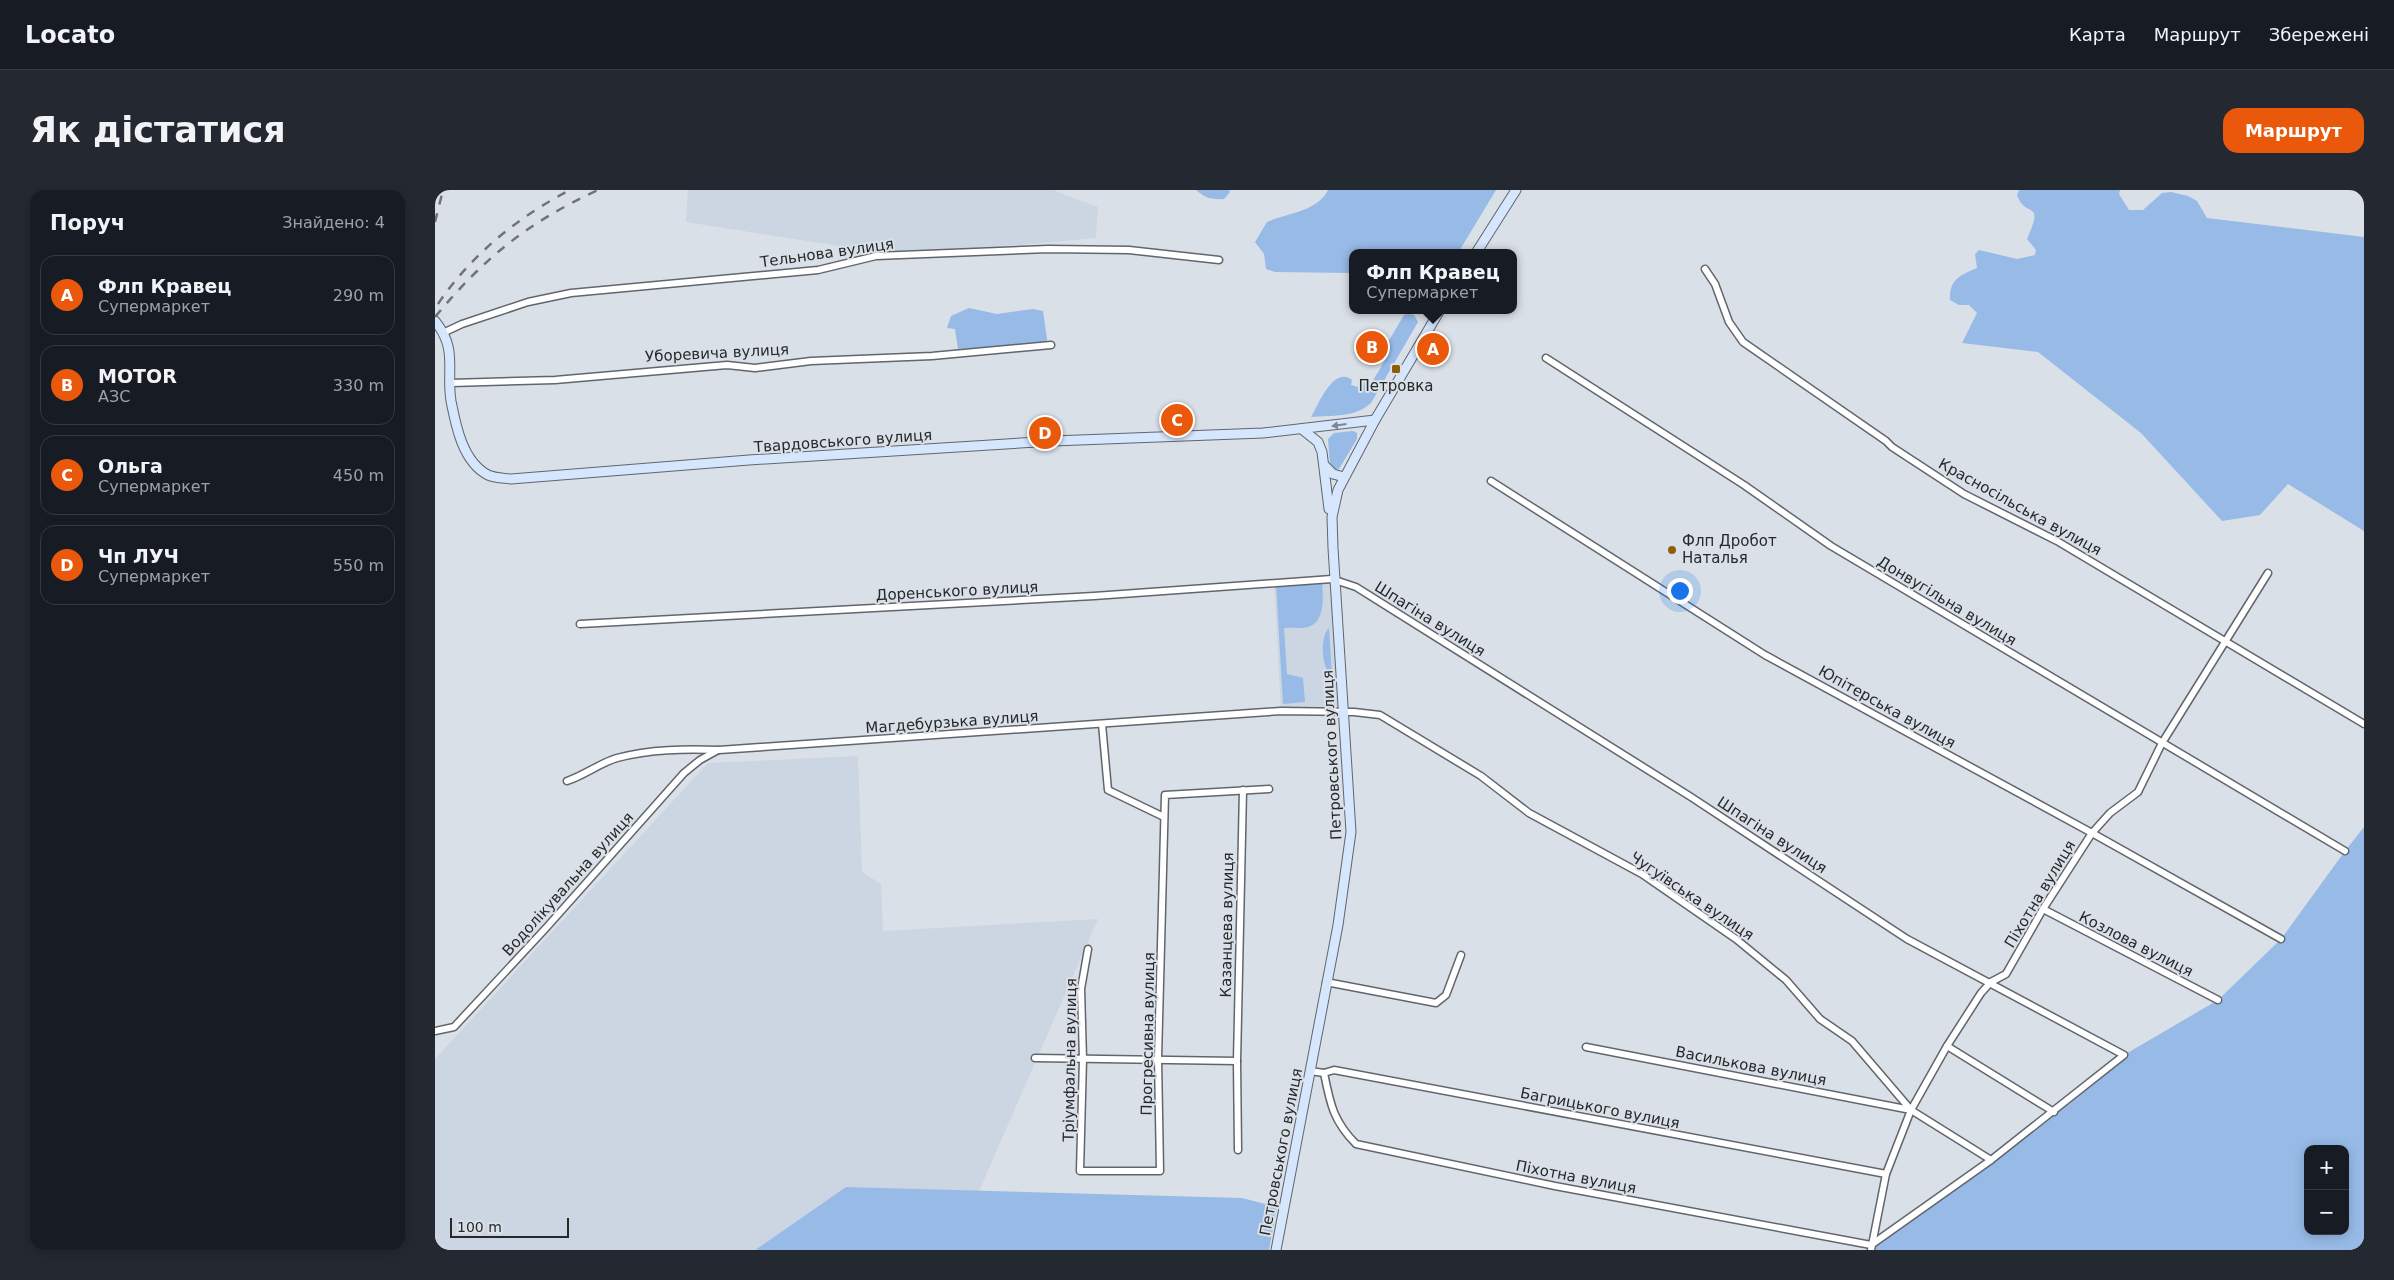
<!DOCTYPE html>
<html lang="uk">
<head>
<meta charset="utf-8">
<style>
	:root { --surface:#171b24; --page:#242831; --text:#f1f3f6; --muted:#9ea1a6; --line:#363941; --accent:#ea580c }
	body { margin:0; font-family:"DejaVu Sans",sans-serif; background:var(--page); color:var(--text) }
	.controls { position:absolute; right:15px; bottom:15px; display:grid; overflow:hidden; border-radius:10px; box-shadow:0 2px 12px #0003 }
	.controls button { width:45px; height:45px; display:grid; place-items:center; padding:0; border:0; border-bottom:1px solid var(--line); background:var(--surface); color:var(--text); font:25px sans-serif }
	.scale { position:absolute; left:15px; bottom:12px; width:119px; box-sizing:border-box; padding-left:5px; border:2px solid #26282a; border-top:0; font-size:14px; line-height:18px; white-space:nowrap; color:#26282a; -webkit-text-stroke:4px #dae0e7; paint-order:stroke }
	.you { position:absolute; left:1244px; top:400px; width:18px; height:18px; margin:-12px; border:4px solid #fff; border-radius:50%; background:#1a73e8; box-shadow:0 0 0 8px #1a73e833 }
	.badge { display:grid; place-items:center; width:32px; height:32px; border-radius:50%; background:var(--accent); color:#fff; font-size:16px; font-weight:700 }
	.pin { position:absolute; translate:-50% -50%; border:2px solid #fff; box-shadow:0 1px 5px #0006 }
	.popup { position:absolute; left:914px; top:59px; width:168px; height:65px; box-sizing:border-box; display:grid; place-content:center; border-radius:10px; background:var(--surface); filter:drop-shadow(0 1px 4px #0005); font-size:16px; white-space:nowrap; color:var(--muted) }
	.popup b { font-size:19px; color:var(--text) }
	.popup::after { content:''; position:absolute; left:50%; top:100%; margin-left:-10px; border:10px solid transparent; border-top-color:var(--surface) }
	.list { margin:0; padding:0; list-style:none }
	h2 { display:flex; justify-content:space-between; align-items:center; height:65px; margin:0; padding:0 20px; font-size:21px }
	h2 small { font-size:16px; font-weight:400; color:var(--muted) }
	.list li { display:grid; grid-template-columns:32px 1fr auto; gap:15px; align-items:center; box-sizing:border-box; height:80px; margin:0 10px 10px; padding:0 10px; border:1px solid var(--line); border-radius:15px }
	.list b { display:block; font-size:19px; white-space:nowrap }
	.list p { margin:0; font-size:16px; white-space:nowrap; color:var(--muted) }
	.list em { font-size:16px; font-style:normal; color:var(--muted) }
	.map { position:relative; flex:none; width:1929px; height:1060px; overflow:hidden; border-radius:15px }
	header { display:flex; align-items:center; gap:30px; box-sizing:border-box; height:70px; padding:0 25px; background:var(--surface); border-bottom:1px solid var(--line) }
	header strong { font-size:24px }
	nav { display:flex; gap:28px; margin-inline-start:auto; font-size:18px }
	.intro { display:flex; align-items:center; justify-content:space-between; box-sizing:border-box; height:120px; padding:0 30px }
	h1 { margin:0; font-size:35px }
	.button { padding:12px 22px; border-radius:15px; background:var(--accent); color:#fff; font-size:18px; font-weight:700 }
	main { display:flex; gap:30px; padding:0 30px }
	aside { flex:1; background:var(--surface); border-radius:15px; box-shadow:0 2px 12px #0003 }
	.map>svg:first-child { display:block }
	.built { fill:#ccd5e2 }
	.green { fill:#97bae7; fill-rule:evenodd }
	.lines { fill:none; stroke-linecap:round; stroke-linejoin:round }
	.street-casing { stroke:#61666c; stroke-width:9 }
	.secondary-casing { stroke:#61666c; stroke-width:11 }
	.street { stroke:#fff; stroke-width:6 }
	.secondary { stroke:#d5e6fd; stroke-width:9 }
	.rail { stroke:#707377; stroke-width:2.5; stroke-dasharray:9 9; stroke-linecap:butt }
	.oneway { fill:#7e8794 }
	.poi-dot { fill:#8d5e05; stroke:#dae0e7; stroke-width:2 }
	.labels { text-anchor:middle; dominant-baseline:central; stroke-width:4; stroke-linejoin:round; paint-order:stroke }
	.street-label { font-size:15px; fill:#26282a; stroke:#dae0e7 }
	.poi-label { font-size:15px; fill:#26282a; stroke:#dae0e7 }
</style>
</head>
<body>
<header>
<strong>Locato</strong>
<nav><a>Карта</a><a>Маршрут</a><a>Збережені</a></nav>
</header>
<div class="intro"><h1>Як дістатися</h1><a class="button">Маршрут</a></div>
<main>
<aside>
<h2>Поруч<small>Знайдено: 4</small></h2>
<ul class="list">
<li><span class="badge">A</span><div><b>Флп Кравец</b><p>Супермаркет</p></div><em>290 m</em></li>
<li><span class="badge">B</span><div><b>MOTOR</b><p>АЗС</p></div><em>330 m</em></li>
<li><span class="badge">C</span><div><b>Ольга</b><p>Супермаркет</p></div><em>450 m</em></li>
<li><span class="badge">D</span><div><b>Чп ЛУЧ</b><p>Супермаркет</p></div><em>550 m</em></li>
</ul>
</aside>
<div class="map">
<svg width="1929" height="1060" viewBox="0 0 1929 1060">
	<rect width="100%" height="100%" fill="#dae0e7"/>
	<!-- built -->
	<g class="built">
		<path d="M253,0H618L663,17L661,48L462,66L425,62L417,58L251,32Z"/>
		<path d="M897,389L904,522L846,521L839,391Z"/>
		<path d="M423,566L427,682L446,694L448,741L663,729L544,1001L411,997L320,1060H0V869L273,573Z"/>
	</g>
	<!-- green -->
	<g class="green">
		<path d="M761,0H794L795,2L789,9C778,10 770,8 761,0Z"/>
		<path d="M893,0H1061L1023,63H918V83L840,82L831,79L829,64L820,52L832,32C852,23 882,22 893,0Z"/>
		<path d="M1584,0H1685L1684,4L1694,20H1708L1727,3L1736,2L1753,6L1762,11L1772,28L1929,47V341L1853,294L1825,325L1787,331L1706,243L1603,162L1527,153L1542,123L1534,115H1524L1515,110C1514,90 1525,85 1542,78L1540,64L1544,60L1582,69L1600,65L1601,60L1592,49C1610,8 1591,30 1582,5Z"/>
		<path d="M534,118L562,124L598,119L608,121L613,156L523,159L520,139L512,138L516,126Z"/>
		<path d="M973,124L979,125L983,132L936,213C920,228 897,225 876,227C883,215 899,175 917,190L916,195L927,198L931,189L936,194L953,165L949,159L969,125Z"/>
		<path d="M918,241L922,243V249L904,279L900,280L895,275L893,249L899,243Z"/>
		<path d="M887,391C888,405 891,432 873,437C866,439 856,437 849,438L852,484L868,488L870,512L848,514L841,393Z"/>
		<path d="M894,438L897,486L896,487C887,477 884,448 894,438Z"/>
		<path d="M1929,637V1060H1436V1055L1556,970L1689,865L1783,810L1846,749L1910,661ZM1873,959H1910V1041H1873Z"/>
		<path d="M411,997L807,1008L842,1017L834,1060H320Z"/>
	</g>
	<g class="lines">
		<defs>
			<g id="street">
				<path d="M1270,79L1280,94L1294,132L1308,152L1451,251L1457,257L1529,304L1622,351L1929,534"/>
				<path d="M10,142L27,134L93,112L136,103L383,80L441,66L613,59L694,60L784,70"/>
				<path d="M1111,168L1309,295L1396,356L1910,661"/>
				<path d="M16,193L120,190L292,175L320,178L376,171L497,166L616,155"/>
				<path d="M1056,291L1330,465L1657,643L1846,749"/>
				<path d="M145,434L659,406L897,389L921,397L1256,607L1472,749L1689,865L1556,970L1436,1055L1120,996L921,954C898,931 895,913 889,883"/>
				<path d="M667,534L673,600L729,627"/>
				<path d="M132,591C150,585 165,573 182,568C216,559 250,559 284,560L846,521L919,522L945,525L1046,586L1094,623L1207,684L1301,749L1351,790L1385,829L1417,851L1476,920L1556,970"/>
				<path d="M1608,719L1783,810"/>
				<path d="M653,759L646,799L648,869L645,981H725L723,868L730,605L834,599"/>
				<path d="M891,792L1001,813L1011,805L1026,765"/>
				<path d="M0,841L19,837L111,738L249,583L265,570L283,560"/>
				<path d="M1512,856L1619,922"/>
				<path d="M1151,857L1476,920"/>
				<path d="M600,868L802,871"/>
				<path d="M875,881L889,883L899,880L1451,984"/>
				<path d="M803,960L802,871L808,600"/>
				<path d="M1436,1060L1451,984L1476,920L1512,856L1546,803L1556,792L1571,784L1608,719L1657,643L1675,623L1703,602L1727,553L1833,383"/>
			</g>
			<g id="secondary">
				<path d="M1041,63L1081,0"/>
				<path d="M0,131C23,159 11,180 16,211C21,237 28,272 53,285C59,288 68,288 76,289L314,270L618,251L828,243L940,230"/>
				<path d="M868,240L883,252L887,262L894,319"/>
				<path d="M890,276L898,284L909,287"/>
				<path d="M841,1060L903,735L916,642L898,358L897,327L903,300L940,230L1005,120"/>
			</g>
		</defs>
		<!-- street casing -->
		<use href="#street" class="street-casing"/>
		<!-- secondary casing -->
		<use href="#secondary" class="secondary-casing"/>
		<!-- street -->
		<use href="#street" class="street"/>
		<!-- secondary -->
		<use href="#secondary" class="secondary"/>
		<!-- rail -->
		<g class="rail">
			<path d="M0,32L8,0"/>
			<path d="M3,114C36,65 83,27 135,0"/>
			<path d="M0,127C50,67 92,33 163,0"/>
		</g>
	</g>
	<!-- one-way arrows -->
	<defs><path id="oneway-solid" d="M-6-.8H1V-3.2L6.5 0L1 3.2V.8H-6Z" transform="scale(1.25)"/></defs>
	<use class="oneway" href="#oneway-solid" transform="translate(904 235) rotate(172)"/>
	<!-- markers -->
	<g class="poi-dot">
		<rect x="956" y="174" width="10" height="10" rx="2.5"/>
		<circle cx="1237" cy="360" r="5"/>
	</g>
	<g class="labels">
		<!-- street labels -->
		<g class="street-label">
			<text transform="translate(392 63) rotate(-8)">Тельнова вулиця</text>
			<text transform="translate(282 163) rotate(-3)">Уборевича вулиця</text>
			<text transform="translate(408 251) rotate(-4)">Твардовського вулиця</text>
			<text transform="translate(1585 317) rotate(29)">Красносільська вулиця</text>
			<text transform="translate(522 401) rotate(-3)">Доренського вулиця</text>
			<text transform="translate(1512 411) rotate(31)">Донвугільна вулиця</text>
			<text transform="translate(995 429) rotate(32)">Шпагіна вулиця</text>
			<text transform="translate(1452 517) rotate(29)">Юпітерська вулиця</text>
			<text transform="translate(517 532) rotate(-4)">Магдебурзька вулиця</text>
			<text transform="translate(897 565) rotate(-93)">Петровського вулиця</text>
			<text transform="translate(1337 645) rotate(33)">Шпагіна вулиця</text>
			<text transform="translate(133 694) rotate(-48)">Водолікувальна вулиця</text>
			<text transform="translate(1605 704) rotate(-59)">Піхотна вулиця</text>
			<text transform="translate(1257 706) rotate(34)">Чугуївська вулиця</text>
			<text transform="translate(792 735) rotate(-89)">Казанцева вулиця</text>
			<text transform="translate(1701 754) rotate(27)">Козлова вулиця</text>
			<text transform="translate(713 844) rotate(-89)">Прогресивна вулиця</text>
			<text transform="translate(635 870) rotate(-89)">Тріумфальна вулиця</text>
			<text transform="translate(1316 876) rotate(11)">Василькова вулиця</text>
			<text transform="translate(1165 918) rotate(11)">Багрицького вулиця</text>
			<text transform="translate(846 962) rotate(-79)">Петровського вулиця</text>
			<text transform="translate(1141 987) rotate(11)">Піхотна вулиця</text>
		</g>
		<!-- poi labels -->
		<g class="poi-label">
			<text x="961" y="196">Петровка</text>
			<text x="1247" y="351" text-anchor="start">Флп Дробот<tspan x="1247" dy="17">Наталья</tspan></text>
		</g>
	</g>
</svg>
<div class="controls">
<button>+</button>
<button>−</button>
</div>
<div class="scale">100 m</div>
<div class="you"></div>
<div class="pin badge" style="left:998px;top:159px">A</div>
<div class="popup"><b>Флп Кравец</b>Супермаркет</div>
<div class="pin badge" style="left:937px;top:157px">B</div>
<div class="pin badge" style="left:742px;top:230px">C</div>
<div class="pin badge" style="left:610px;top:243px">D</div>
</div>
</main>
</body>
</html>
